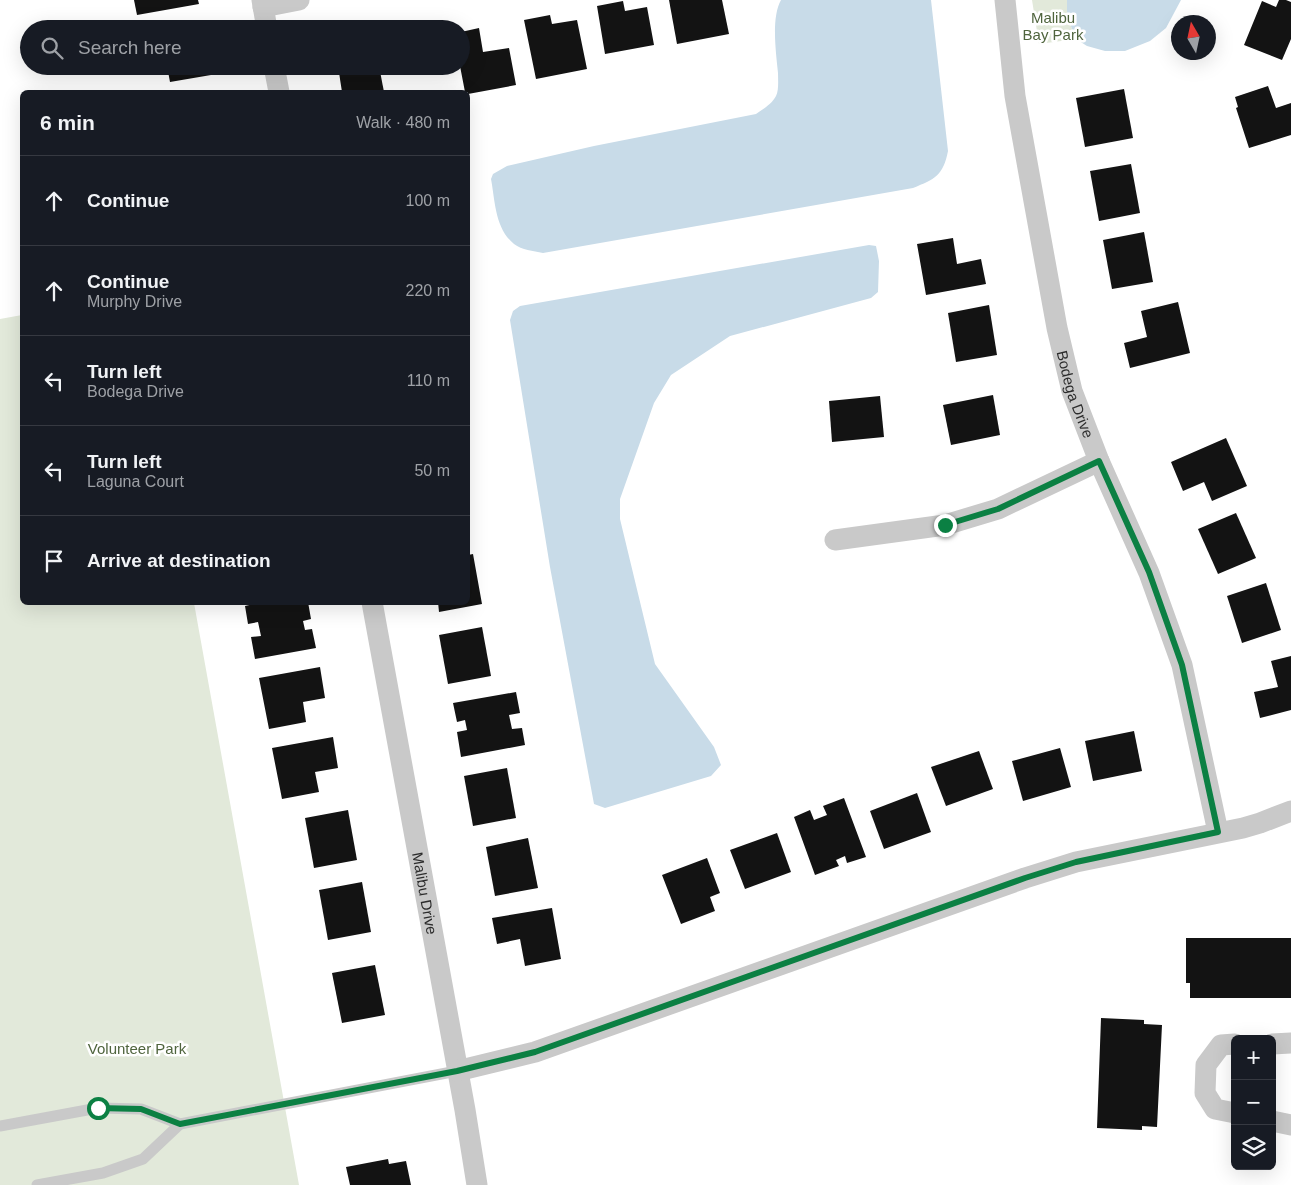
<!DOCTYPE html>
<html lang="en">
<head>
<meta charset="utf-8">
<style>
	:root { --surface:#171b24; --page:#20242c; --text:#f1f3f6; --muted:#9ea1a6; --line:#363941 }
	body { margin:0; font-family:Helvetica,sans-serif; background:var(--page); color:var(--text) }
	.controls { position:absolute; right:15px; bottom:15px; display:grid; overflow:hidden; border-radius:8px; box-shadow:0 5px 20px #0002 }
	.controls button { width:45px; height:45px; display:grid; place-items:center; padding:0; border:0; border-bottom:1px solid var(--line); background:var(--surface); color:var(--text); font:25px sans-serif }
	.compass { position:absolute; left:1171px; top:15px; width:45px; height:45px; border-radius:50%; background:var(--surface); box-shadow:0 5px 20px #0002; rotate:351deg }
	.stop { position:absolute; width:15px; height:15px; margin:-11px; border:4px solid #0b8043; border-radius:50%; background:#fff }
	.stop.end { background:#0b8043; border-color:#fff; box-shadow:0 1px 5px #0008 }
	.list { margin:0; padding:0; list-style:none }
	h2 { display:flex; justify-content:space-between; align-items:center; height:65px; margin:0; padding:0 20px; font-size:21px }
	h2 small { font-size:16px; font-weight:400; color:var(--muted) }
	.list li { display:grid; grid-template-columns:32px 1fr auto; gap:15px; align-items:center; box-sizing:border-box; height:90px; padding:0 20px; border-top:1px solid var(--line) }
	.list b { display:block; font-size:19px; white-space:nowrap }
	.list p { margin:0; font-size:16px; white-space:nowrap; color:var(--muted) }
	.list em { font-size:16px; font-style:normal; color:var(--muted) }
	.icon { flex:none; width:28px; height:28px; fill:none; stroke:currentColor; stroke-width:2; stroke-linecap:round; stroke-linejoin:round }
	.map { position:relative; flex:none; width:1291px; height:1185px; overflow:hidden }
	.search { position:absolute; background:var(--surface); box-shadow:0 5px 20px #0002; left:20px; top:20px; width:450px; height:55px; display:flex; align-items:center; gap:12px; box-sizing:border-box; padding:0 18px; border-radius:28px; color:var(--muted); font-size:19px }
	.panel { position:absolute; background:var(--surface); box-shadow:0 5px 20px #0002; left:20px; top:90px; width:450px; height:515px; border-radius:8px }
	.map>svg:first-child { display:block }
	.green { fill:#e2e9da }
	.water { fill:#c8dbe8 }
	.building { fill:#131313 }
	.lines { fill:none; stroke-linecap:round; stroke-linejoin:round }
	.lane { stroke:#c9c9c9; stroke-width:11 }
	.street { stroke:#c9c9c9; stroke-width:21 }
	.route { stroke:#0b8043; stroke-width:6 }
	.labels { text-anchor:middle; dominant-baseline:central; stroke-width:5; stroke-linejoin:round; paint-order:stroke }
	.park-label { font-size:15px; fill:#4f643d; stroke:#fff }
	.street-label { font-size:15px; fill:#2c2c2c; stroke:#fff }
</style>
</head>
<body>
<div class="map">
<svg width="1291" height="1185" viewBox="0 0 1291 1185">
	<rect width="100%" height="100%" fill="#fff"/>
	<!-- green -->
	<g class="green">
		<path d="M1032,0H1067V16L1076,39L1039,44Z"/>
		<path d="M22,315V602L194,603L299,1185H0V319Z"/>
	</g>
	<!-- water -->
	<g class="water">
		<path d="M781,0H931L948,151C943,176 935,179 913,188L543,253C533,251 522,250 514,244C495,229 495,200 491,179L493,174L507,166L594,146L756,114C763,109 772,104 776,96C779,90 778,80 778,73C776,52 771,18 781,0Z"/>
		<path d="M1067,0H1181L1166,28L1150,41L1125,51H1105L1087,46L1076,39L1067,16Z"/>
		<path d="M869,245L876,246L879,261L878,292L871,298L730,336L671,375L654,403L620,499V519L655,664L714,747L721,765L711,776L605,808L594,804L550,567L510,320L513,311L520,306Z"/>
	</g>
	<!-- building -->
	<g class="building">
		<path d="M134,0H198L199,4L137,15Z"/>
		<path d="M669,0H722L729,34L677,44Z"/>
		<path d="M1279,0H1286L1291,2V39L1282,60L1244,45L1262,1L1276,7Z"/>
		<path d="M623,1L625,11L647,7L654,45L605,54L597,6Z"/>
		<path d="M550,15L552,24L577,20L587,69L536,79L524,20Z"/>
		<path d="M202,25V29H188V28Z"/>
		<path d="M479,28L483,52L509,48L516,85L468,94V92H465L460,66H461V32Z"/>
		<path d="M167,66H209L211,75L170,82Z"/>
		<path d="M338,66H379L384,92H342Z"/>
		<path d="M1268,86L1276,108L1291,103V135L1249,148L1236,108L1238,107L1235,97Z"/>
		<path d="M1124,89L1133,138L1085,147L1076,98Z"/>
		<path d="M1131,164L1140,213L1099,221L1090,171Z"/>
		<path d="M1144,232L1153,282L1112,289L1103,240Z"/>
		<path d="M953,238L957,264L981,259L986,284L926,295L917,244Z"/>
		<path d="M1178,302L1190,353L1130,368L1124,343L1147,337L1141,311Z"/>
		<path d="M989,305L997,355L956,362L948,313Z"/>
		<path d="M993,395L1000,435L951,445L943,405Z"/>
		<path d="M880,396L884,437L832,442L829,401Z"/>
		<path d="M1226,438L1247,486L1212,501L1204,482L1183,491L1171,462Z"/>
		<path d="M1236,513L1256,558L1218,574L1198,529Z"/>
		<path d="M473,554L482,604L439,612L438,602H468V555Z"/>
		<path d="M1266,583L1281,630L1242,643L1227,596Z"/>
		<path d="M263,602H308L311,619L303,621L305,630L312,629L316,648L255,659L251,637L261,636L258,622L248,624L245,606Z"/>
		<path d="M482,627L491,676L448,684L439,635Z"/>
		<path d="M1291,656V710L1260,718L1254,692L1278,687L1271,661Z"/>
		<path d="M320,667L325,698L303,702L306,722L269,729L259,678Z"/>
		<path d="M516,692L520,713L509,715L512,729L522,728L525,745L461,757L457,732L467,730L465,720L457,722L453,703Z"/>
		<path d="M1134,731L1142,771L1093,781L1085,741Z"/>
		<path d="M333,737L338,768L315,772L319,792L282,799L272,748Z"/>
		<path d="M1060,748L1071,787L1023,801L1012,761Z"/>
		<path d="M979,751L993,789L946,806L931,767Z"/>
		<path d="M507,768L516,818L473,826L464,776Z"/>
		<path d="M917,793L931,832L884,849L870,811Z"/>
		<path d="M844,798L866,857L847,863L845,856L836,860L839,866L815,875L794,817L810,810L814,820L827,815L823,806Z"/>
		<path d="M348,810L357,860L314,868L305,818Z"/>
		<path d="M777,833L791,872L745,889L730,850Z"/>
		<path d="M528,838L538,888L495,896L486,847Z"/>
		<path d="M707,858L720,893L710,897L715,911L681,924L662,875Z"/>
		<path d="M362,882L371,932L328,940L319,890Z"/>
		<path d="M552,908L561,959L525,966L520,939L497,944L492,918Z"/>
		<path d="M1186,938H1291V998H1190V983H1186Z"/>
		<path d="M375,965L385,1015L342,1023L332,973Z"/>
		<path d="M1101,1018L1144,1020V1024L1162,1025L1157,1127L1142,1126V1130L1097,1128Z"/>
		<path d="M388,1159L389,1164L406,1161L411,1185H350L346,1167Z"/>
	</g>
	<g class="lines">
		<!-- lane -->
		<g class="lane">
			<path d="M0,1126L98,1108L141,1109L180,1124L457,1071"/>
			<path d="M37,1185L103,1173L143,1159L180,1124"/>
		</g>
		<!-- street -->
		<g class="street">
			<path d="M262,0L267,29"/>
			<path id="s1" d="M1005,0L1015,96L1057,328L1072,391L1099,461L1149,573L1182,665L1218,832"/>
			<path d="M263,7L299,0"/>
			<path d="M274,66L279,92"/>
			<path d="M835,540L945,525L998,509L1099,461"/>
			<path id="s2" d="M372,602L465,1110L477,1185"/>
			<path d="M1235,1044L1221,1045L1206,1065L1205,1093L1215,1109L1235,1113"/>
			<path d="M1272,1044L1291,1043"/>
			<path d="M457,1071L535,1052L1025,878L1076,862L1243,828L1260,823L1291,811"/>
			<path d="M1272,1121L1291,1125"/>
		</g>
	</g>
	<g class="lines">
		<!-- route -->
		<path class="route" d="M98,1108L141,1109L180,1124L457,1071L535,1052L1025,878L1076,862L1218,832L1182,665L1149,572L1099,461L998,509L945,525"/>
	</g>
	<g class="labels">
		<!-- park labels -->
		<g class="park-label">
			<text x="1053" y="17">Malibu<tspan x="1053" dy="17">Bay Park</tspan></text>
			<text x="137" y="1048">Volunteer Park</text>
		</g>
		<!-- street labels -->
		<g class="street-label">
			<text stroke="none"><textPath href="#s1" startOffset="401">Bodega Drive</textPath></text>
			<text stroke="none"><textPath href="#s2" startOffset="296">Malibu Drive</textPath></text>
		</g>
	</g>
</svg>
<div class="controls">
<button>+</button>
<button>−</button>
<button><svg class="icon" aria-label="layers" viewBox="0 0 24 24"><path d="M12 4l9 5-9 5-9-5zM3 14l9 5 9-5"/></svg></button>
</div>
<svg class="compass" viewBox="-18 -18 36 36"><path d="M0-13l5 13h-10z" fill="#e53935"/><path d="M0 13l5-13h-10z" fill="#9ea1a6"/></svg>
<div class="stop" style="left:98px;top:1108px"></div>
<div class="stop end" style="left:945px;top:525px"></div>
<div class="search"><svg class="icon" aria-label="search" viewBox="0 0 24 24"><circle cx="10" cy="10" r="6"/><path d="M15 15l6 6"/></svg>Search here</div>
<section class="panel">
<h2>6 min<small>Walk · 480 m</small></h2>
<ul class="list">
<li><svg class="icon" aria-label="ahead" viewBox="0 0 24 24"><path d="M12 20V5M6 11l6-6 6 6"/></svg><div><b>Continue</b></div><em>100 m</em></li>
<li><svg class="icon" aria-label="ahead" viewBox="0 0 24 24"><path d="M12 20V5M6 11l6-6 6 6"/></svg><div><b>Continue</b><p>Murphy Drive</p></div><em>220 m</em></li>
<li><svg class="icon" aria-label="left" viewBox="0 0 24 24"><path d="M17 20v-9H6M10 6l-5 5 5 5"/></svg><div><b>Turn left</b><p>Bodega Drive</p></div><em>110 m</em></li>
<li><svg class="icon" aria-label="left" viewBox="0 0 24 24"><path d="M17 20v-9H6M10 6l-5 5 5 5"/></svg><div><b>Turn left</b><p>Laguna Court</p></div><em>50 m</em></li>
<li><svg class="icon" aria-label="arrive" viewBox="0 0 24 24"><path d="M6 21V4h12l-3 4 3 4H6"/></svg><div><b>Arrive at destination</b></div></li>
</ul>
</section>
</div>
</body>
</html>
